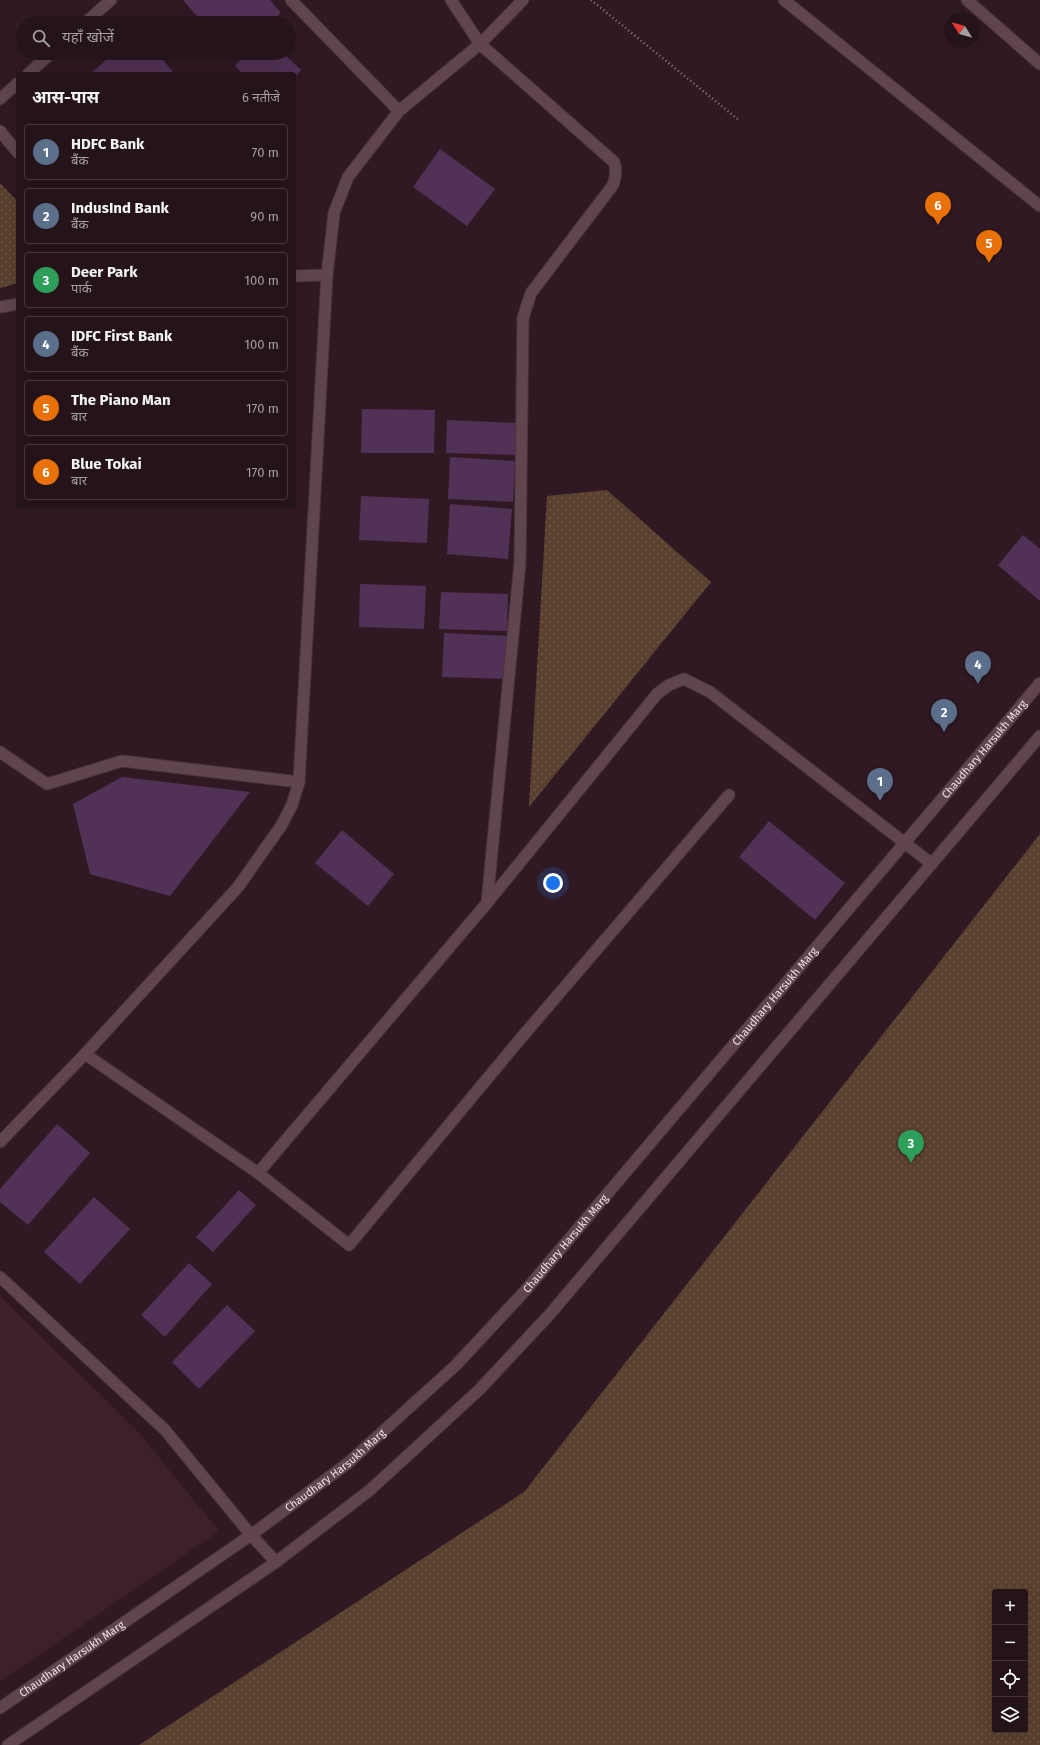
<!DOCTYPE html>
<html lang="hi">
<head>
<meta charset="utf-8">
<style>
	:root { --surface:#25131a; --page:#2d1c23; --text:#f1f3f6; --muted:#a39ea2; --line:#423239; --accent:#b45309 }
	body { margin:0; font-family:"Fira Sans","Noto Sans Devanagari",sans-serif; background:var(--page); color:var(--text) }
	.controls { position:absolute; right:12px; bottom:12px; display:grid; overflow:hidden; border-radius:4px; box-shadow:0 4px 16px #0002 }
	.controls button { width:36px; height:36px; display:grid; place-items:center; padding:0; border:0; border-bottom:1px solid var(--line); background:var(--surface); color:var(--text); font:20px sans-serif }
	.compass { position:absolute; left:944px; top:12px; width:36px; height:36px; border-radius:50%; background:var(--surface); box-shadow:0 4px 16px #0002; rotate:307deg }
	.you { position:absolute; left:553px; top:883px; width:14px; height:14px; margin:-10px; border:3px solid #fff; border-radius:50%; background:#1a73e8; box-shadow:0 0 0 6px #1a73e833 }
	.badge { display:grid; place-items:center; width:26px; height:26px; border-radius:50%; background:var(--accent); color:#fff; font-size:13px; font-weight:700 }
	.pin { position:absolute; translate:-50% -33px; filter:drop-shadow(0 1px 2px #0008) }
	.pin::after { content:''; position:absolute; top:21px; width:14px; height:12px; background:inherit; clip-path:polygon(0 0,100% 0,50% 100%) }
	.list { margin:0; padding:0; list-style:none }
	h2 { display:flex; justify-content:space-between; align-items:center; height:52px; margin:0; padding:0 16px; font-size:17px }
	h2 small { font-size:13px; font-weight:400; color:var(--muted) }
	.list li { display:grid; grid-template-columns:26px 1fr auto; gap:12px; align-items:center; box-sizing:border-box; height:56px; margin:0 8px 8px; padding:0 8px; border:1px solid var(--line); border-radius:4px }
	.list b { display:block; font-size:15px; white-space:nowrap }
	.list p { margin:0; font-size:13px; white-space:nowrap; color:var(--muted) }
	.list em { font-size:13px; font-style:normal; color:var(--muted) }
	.icon { flex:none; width:22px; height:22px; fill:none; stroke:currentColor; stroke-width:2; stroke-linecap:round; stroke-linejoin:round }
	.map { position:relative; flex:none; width:1040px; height:1745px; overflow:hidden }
	.search { position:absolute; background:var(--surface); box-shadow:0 4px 16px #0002; left:16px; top:16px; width:280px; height:44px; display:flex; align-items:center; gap:10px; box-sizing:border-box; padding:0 14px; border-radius:22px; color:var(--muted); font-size:15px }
	.panel { position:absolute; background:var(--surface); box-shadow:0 4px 16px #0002; left:16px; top:72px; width:280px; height:436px; border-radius:4px }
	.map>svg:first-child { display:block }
	.built { fill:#3e1f2c }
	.grass { fill:url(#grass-dots); fill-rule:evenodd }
	.building { fill:#513156 }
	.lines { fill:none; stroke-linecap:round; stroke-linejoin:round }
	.minor-casing { stroke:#48343c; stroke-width:13 }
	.tertiary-casing { stroke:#48343c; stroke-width:13 }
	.path { stroke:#917c84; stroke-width:2.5; stroke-dasharray:1 3; stroke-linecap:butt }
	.minor { stroke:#60454f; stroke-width:11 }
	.tertiary { stroke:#60454f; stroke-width:11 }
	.labels { text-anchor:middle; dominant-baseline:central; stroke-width:3.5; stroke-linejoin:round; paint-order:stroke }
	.street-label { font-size:11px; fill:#f1e0e6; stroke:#12080c }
</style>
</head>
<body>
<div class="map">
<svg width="1040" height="1745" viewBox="0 0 1040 1745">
	<defs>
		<pattern id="grass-dots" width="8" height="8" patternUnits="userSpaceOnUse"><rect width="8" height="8" fill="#5a412f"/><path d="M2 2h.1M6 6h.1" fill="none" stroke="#725c4d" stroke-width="1.8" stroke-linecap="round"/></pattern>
	</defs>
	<rect width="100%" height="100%" fill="#311923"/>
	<!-- built -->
	<path class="built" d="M0,1296L139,1433L219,1531L0,1682Z"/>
	<!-- grass -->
	<g class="grass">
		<path d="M0,183L18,202V283L0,288Z"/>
		<path d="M607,490L711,582L529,807L547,496Z"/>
		<path d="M1040,834V1745H139L524,1492ZM995,1592H1025V1730H995Z"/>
	</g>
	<!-- building -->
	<g class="building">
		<path d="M183,0H270L281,13L269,23H203Z"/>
		<path d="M114,53H157L175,74H90Z"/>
		<path d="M247,53H283L301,70L294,78V74H243L235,66Z"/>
		<path d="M440,149L495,189L467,226L413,187Z"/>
		<path d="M362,409L435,410L434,453H361Z"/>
		<path d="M447,420L518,423L517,455L446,453Z"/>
		<path d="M450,457L515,461L513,502L448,499Z"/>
		<path d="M361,496L429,499L427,543L359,540Z"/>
		<path d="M450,504L512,509L508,559L447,554Z"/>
		<path d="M1023,535L1040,549V601L998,565Z"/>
		<path d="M360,584L426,586L424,629L359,627Z"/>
		<path d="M441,592L508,594L507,631L439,629Z"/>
		<path d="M444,633L510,636L508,679L442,677Z"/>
		<path d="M122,777L250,792L170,896L90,874L73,804Z"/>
		<path d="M769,821L845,883L815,920L739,857Z"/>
		<path d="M342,830L394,874L368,906L315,863Z"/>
		<path d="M57,1124L90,1153L28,1225L0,1202V1189Z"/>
		<path d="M239,1190L256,1205L213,1252L196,1237Z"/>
		<path d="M94,1197L130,1229L80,1284L44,1252Z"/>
		<path d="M189,1263L212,1284L165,1337L141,1315Z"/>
		<path d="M227,1305L255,1331L199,1389L172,1362Z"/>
	</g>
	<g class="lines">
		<defs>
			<g id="minor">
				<path d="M291,0L399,111"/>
				<path d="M451,0L480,44L614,162C617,170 616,177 613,185L531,293L523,318L520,563L487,903L258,1173L349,1245L521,1038L729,795"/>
				<path d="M784,0L1040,206"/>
				<path d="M967,0L1040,64"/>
				<path d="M85,23L111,0"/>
				<path d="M28,74L51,53"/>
				<path d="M0,99L18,83"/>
				<path d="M0,131L18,153"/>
				<path d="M294,276L327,275"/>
				<path d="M0,307L18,304"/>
				<path d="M0,752L47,784L122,761L299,782"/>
				<path d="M487,903L657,694L669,685L684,679L710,692L932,864"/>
				<path d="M85,1054L258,1173"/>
				<path d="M0,1142L85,1054L238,887L281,826L292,805L299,782L327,275L334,213L348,177L399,111L480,44L523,0"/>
				<path d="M0,1277L165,1430L251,1535L276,1562"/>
			</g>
			<g id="tertiary">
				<path id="s1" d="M0,1708L251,1535L348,1463L455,1366L525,1291L1040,683"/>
				<path d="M8,1745L276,1562L370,1490L479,1390L550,1314L1040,736"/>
			</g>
		</defs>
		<!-- minor casing -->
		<use href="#minor" class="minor-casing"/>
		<!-- tertiary casing -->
		<use href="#tertiary" class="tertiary-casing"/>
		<!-- path -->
		<path class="path" d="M591,0L740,121"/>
		<!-- minor -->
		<use href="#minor" class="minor"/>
		<!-- tertiary -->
		<use href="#tertiary" class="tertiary"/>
	</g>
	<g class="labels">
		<!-- street labels -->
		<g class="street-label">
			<text stroke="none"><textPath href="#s1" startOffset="1383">Chaudhary Harsukh Marg</textPath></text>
			<text stroke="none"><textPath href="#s1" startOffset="1059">Chaudhary Harsukh Marg</textPath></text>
			<text stroke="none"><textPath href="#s1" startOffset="735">Chaudhary Harsukh Marg</textPath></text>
			<text stroke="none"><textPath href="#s1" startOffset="411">Chaudhary Harsukh Marg</textPath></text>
			<text stroke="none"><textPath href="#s1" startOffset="87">Chaudhary Harsukh Marg</textPath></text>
		</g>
	</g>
</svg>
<div class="controls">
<button>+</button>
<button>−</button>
<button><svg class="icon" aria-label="locate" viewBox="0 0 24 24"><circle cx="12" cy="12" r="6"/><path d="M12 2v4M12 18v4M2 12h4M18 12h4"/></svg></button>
<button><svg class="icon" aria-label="layers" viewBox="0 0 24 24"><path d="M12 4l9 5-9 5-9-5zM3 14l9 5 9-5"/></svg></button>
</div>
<svg class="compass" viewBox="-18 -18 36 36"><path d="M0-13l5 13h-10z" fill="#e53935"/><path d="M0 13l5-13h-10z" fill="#a39ea2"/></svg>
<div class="you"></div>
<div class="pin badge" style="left:880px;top:801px;background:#5c6f8a">1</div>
<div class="pin badge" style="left:944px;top:732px;background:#5c6f8a">2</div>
<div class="pin badge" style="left:911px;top:1163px;background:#2e9e5b">3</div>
<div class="pin badge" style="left:978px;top:684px;background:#5c6f8a">4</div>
<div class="pin badge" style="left:989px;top:263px;background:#e8710a">5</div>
<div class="pin badge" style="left:938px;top:225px;background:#e8710a">6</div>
<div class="search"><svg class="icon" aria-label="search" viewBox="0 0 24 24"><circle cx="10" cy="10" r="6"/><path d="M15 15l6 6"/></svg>यहाँ खोजें</div>
<section class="panel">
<h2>आस-पास<small>6 नतीजे</small></h2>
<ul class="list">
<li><span class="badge" style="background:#5c6f8a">1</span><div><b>HDFC Bank</b><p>बैंक</p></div><em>70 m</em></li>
<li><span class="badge" style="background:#5c6f8a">2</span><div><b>IndusInd Bank</b><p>बैंक</p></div><em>90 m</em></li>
<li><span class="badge" style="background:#2e9e5b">3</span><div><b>Deer Park</b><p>पार्क</p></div><em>100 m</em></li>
<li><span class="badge" style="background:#5c6f8a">4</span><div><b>IDFC First Bank</b><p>बैंक</p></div><em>100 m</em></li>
<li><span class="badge" style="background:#e8710a">5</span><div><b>The Piano Man</b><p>बार</p></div><em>170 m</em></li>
<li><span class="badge" style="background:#e8710a">6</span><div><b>Blue Tokai</b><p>बार</p></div><em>170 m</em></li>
</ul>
</section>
</div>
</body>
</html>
